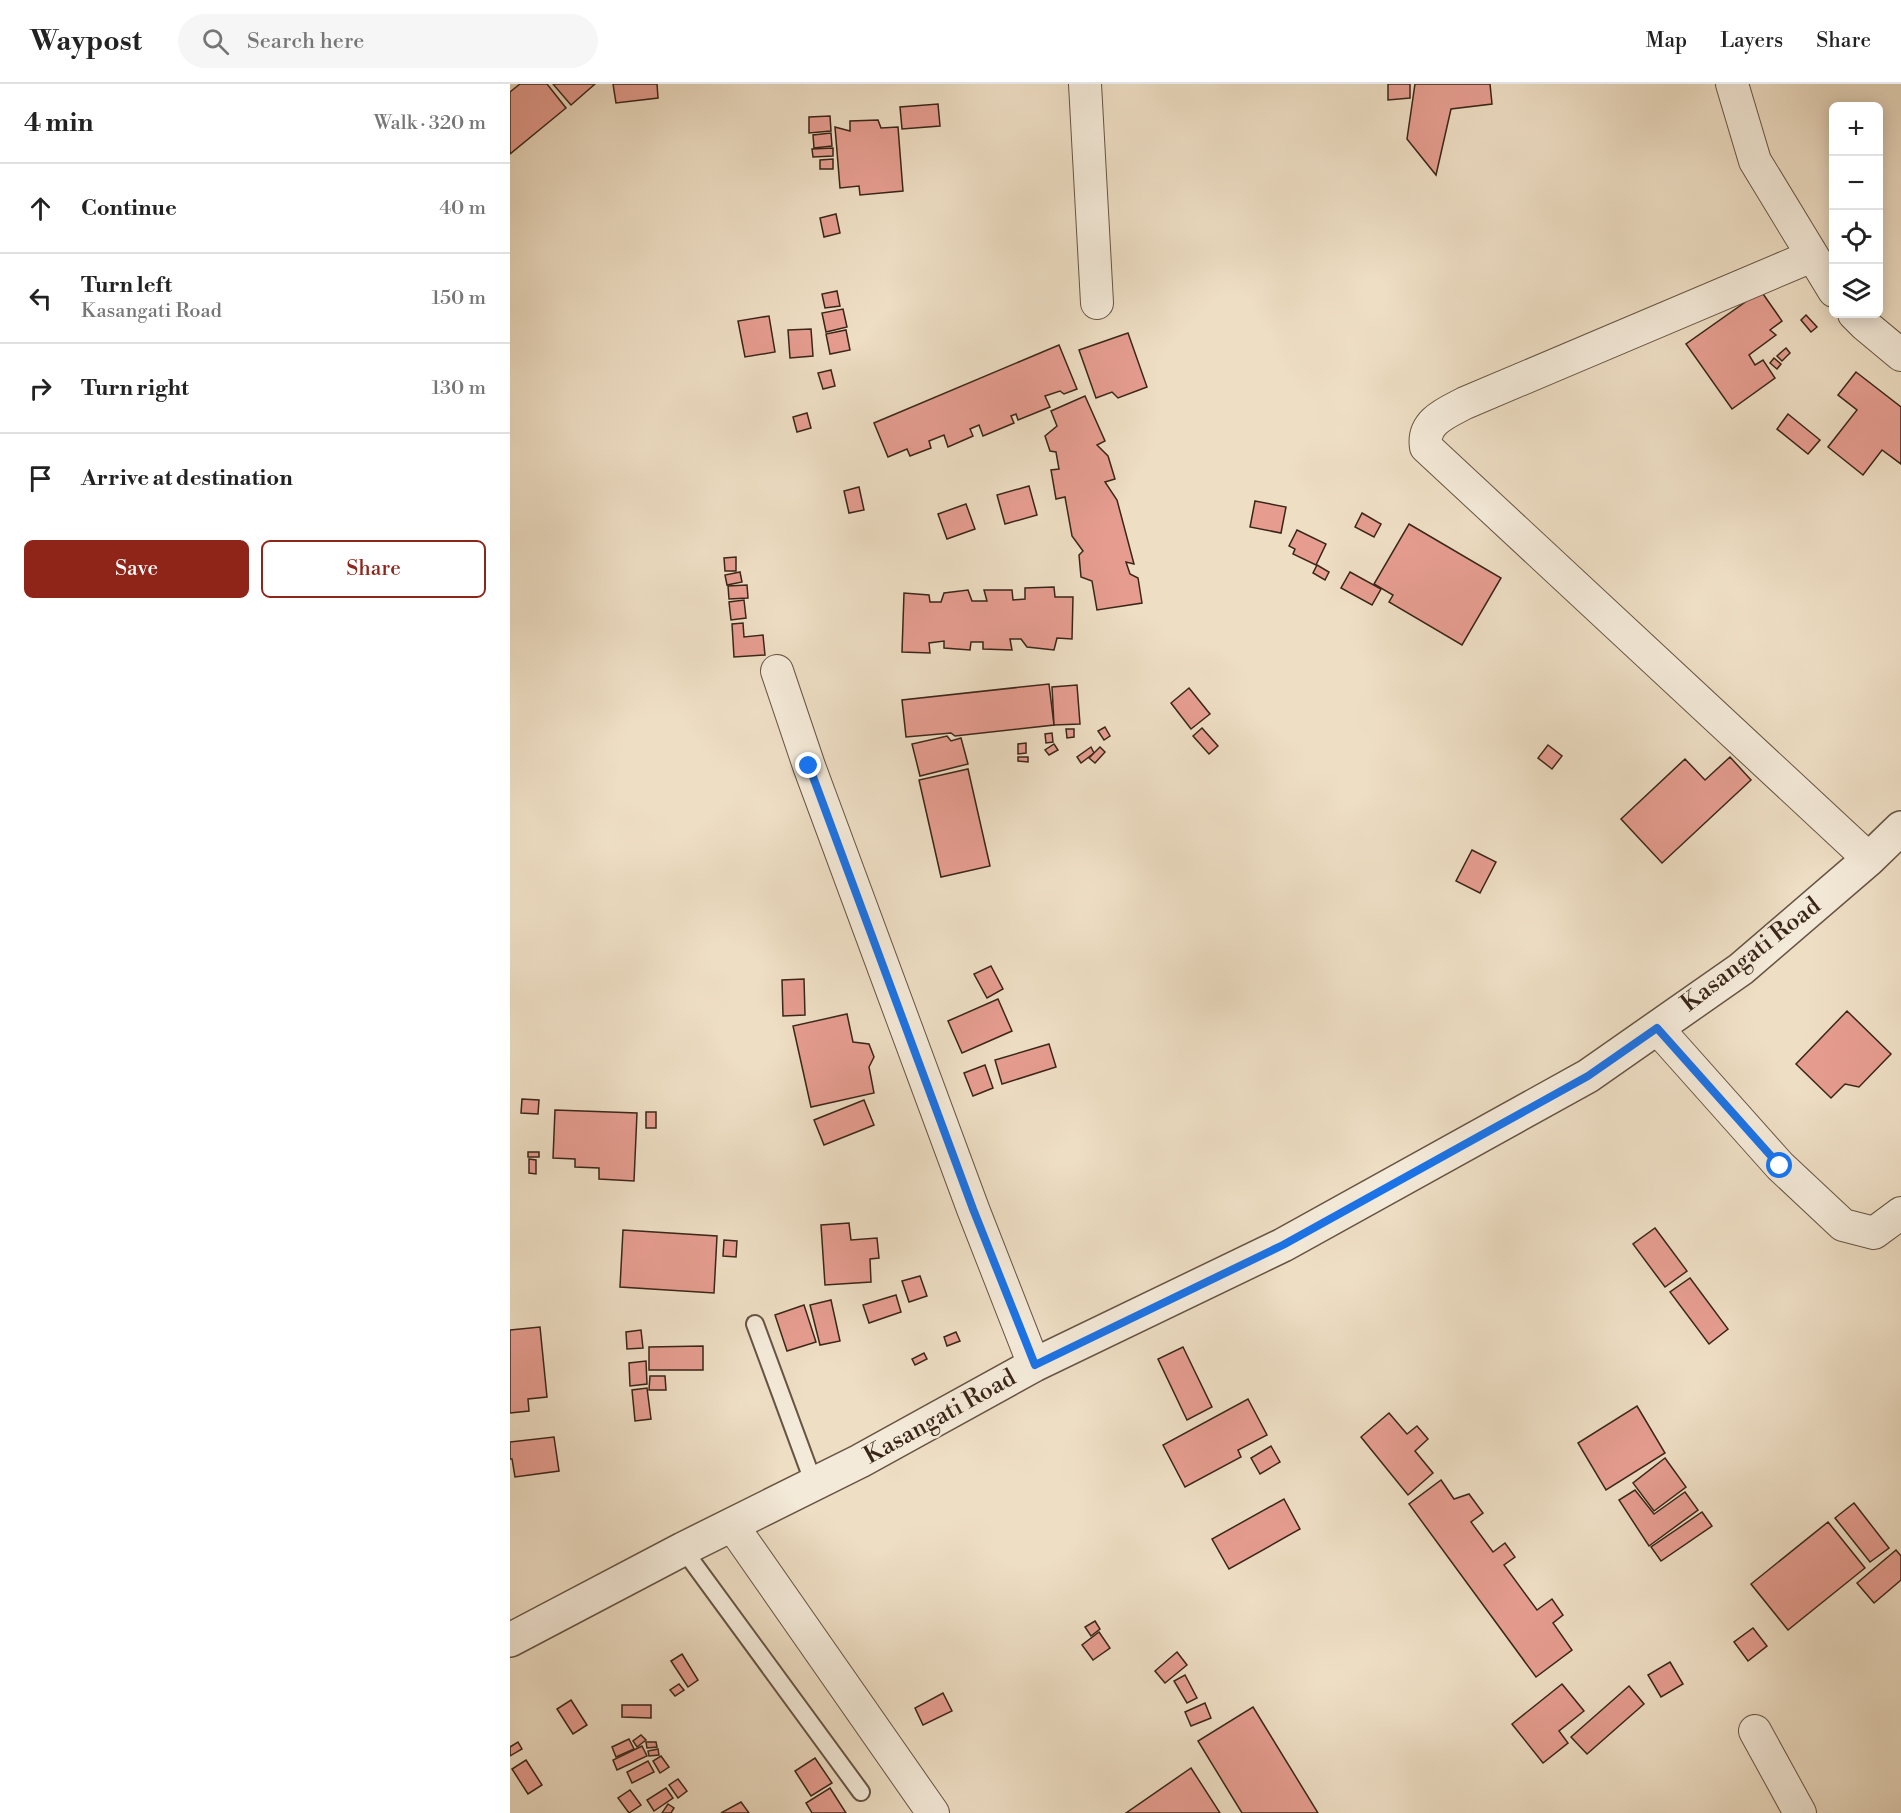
<!DOCTYPE html>
<html lang="en">
<head>
<meta charset="utf-8">
<style>
	:root { --surface:#fff; --page:#f6f6f6; --text:#222; --muted:#767676; --line:#e0e0e0; --accent:#8f2418 }
	body { margin:0; font-family:"Libre Bodoni",serif; background:var(--page); color:var(--text) }
	.controls { position:absolute; right:18px; top:18px; display:grid; overflow:hidden; border-radius:9px; box-shadow:0 3px 15px #0003 }
	.controls button { width:54px; height:54px; display:grid; place-items:center; padding:0; border:0; border-bottom:2px solid var(--line); background:var(--surface); color:var(--text); font:30px sans-serif }
	.stop { position:absolute; width:18px; height:18px; margin:-14px; border:4px solid #1a73e8; border-radius:50%; background:#fff }
	.stop.end { background:#1a73e8; border-color:#fff; box-shadow:0 2px 6px #0008 }
	.list { margin:0; padding:0; list-style:none }
	h2 { display:flex; justify-content:space-between; align-items:center; height:78px; margin:0; padding:0 24px; font-size:26px }
	h2 small { font-size:20px; font-weight:400; color:var(--muted) }
	.list li { display:grid; grid-template-columns:39px 1fr auto; gap:18px; align-items:center; box-sizing:border-box; height:90px; padding:0 24px; border-top:2px solid var(--line) }
	.list b { display:block; font-size:22px; white-space:nowrap }
	.list p { margin:0; font-size:20px; white-space:nowrap; color:var(--muted) }
	.list em { font-size:20px; font-style:normal; color:var(--muted) }
	.actions { display:flex; gap:12px; padding:18px 24px }
	.actions a { flex:1; padding:14px 0; border:2px solid var(--accent); border-radius:9px; text-align:center; font-size:21px; color:var(--accent) }
	.actions .main { background:var(--accent); color:#fff }
	.icon { flex:none; width:33px; height:33px; fill:none; stroke:currentColor; stroke-width:2; stroke-linecap:round; stroke-linejoin:round }
	.map { position:relative; flex:none; width:1391px; height:1729px; overflow:hidden }
	header { display:flex; align-items:center; gap:36px; box-sizing:border-box; height:84px; padding:0 30px; background:var(--surface); border-bottom:2px solid var(--line) }
	header strong { font-size:28px }
	nav { display:flex; gap:33px; margin-inline-start:auto; font-size:21px }
	.search { width:420px; height:54px; background:var(--page); display:flex; align-items:center; gap:15px; box-sizing:border-box; padding:0 21px; border-radius:33px; color:var(--muted); font-size:22px }
	main { display:flex }
	aside { flex:1; background:var(--surface) }
	.map>svg:first-child { display:block }
	.building { fill:#e69d90; stroke:#3a2618; stroke-width:1.5 }
	.lines { fill:none; stroke-linecap:round; stroke-linejoin:round }
	.service-casing { stroke:#675443; stroke-width:20 }
	.minor-casing { stroke:#675443; stroke-width:34 }
	.tertiary-casing { stroke:#675443; stroke-width:36 }
	.service { stroke:#f4ead9; stroke-width:16 }
	.minor { stroke:#f4ead9; stroke-width:32 }
	.tertiary { stroke:#f4ead9; stroke-width:33 }
	.route { stroke:#1a73e8; stroke-width:8 }
	.labels { text-anchor:middle; dominant-baseline:central; stroke-width:5; stroke-linejoin:round; paint-order:stroke }
	.street-label { font-size:24px; fill:#3a2618; stroke:#f4ead9 }
</style>
</head>
<body>
<header>
<strong>Waypost</strong>
<div class="search"><svg class="icon" aria-label="search" viewBox="0 0 24 24"><circle cx="10" cy="10" r="6"/><path d="M15 15l6 6"/></svg>Search here</div>
<nav><a>Map</a><a>Layers</a><a>Share</a></nav>
</header>
<main>
<aside>
<h2>4 min<small>Walk · 320 m</small></h2>
<ul class="list">
<li><svg class="icon" aria-label="ahead" viewBox="0 0 24 24"><path d="M12 20V5M6 11l6-6 6 6"/></svg><div><b>Continue</b></div><em>40 m</em></li>
<li><svg class="icon" aria-label="left" viewBox="0 0 24 24"><path d="M17 20v-9H6M10 6l-5 5 5 5"/></svg><div><b>Turn left</b><p>Kasangati Road</p></div><em>150 m</em></li>
<li><svg class="icon" aria-label="right" viewBox="0 0 24 24"><path d="M7 20v-9h11M14 6l5 5-5 5"/></svg><div><b>Turn right</b></div><em>130 m</em></li>
<li><svg class="icon" aria-label="arrive" viewBox="0 0 24 24"><path d="M6 21V4h12l-3 4 3 4H6"/></svg><div><b>Arrive at destination</b></div></li>
</ul>
<div class="actions"><a class="main">Save</a><a>Share</a></div>
</aside>
<div class="map">
<svg width="1391" height="1729" viewBox="0 0 1391 1729">
	<rect width="100%" height="100%" fill="#eedec4"/>
	<filter id="stains"><feTurbulence type="fractalNoise" baseFrequency=".00333" numOctaves="4"/><feColorMatrix values="0 0 0 0 .2 0 0 0 0 .09 0 0 0 0 .02 0 0 0 .5 -.17"/></filter>
	<radialGradient id="worn" r=".72"><stop offset=".6" stop-color="#630" stop-opacity="0"/><stop offset="1" stop-color="#630" stop-opacity=".3"/></radialGradient>
	<!-- building -->
	<g class="building">
		<path d="M10,0H37L56,24L0,70V8Z"/>
		<path d="M43,0H85L61,21Z"/>
		<path d="M103,0H147L148,14L106,19Z"/>
		<path d="M878,0H900V14L878,16Z"/>
		<path d="M905,0H980L982,20L941,25L926,91L897,55Z"/>
		<path d="M428,20L430,42L392,45L390,23Z"/>
		<path d="M320,32L321,47L299,49V33Z"/>
		<path d="M368,36L371,44L388,43L393,107L350,111L349,102L330,104L325,43L340,47V37Z"/>
		<path d="M321,49L322,62L304,64L303,51Z"/>
		<path d="M323,64V72L303,73L302,65Z"/>
		<path d="M323,75V85H310V76Z"/>
		<path d="M326,130L330,149L314,153L310,134Z"/>
		<path d="M327,207L330,222L315,224L312,210Z"/>
		<path d="M1251,207L1272,237L1260,246L1266,251L1239,271L1245,281L1253,276L1265,294L1222,325L1176,260Z"/>
		<path d="M333,225L337,243L316,248L312,229Z"/>
		<path d="M1296,231L1307,243L1301,248L1291,236Z"/>
		<path d="M259,232L265,268L235,273L228,237Z"/>
		<path d="M301,245L303,272L280,274L278,246Z"/>
		<path d="M336,246L340,266L320,270L316,250Z"/>
		<path d="M618,249L637,303L608,314L602,308L586,314L569,266Z"/>
		<path d="M549,261L567,305L554,310L550,307L535,312L540,323L508,336L506,330L501,332L504,339L473,352L469,341L460,345L463,352L438,363L434,351L419,357L421,364L400,372L397,365L378,373L364,339Z"/>
		<path d="M1276,264L1280,269L1272,277L1267,272Z"/>
		<path d="M1264,274L1271,280L1267,285L1260,279Z"/>
		<path d="M321,286L325,302L313,305L308,289Z"/>
		<path d="M1346,288L1391,323V380L1372,366L1353,391L1318,363L1347,326L1328,311Z"/>
		<path d="M575,312L595,357L587,361L598,372L605,395L595,398L607,416L624,480L616,478L620,490L628,494L632,519L587,526L582,497L571,493L569,471L573,467L562,452L555,413L546,415L541,386L549,385L546,368L540,367L535,352L547,342L541,327Z"/>
		<path d="M297,329L301,344L287,348L283,333Z"/>
		<path d="M1278,330L1310,356L1298,370L1267,345Z"/>
		<path d="M519,402L527,431L495,440L487,411Z"/>
		<path d="M349,403L354,426L339,429L334,407Z"/>
		<path d="M745,417L776,423L771,449L740,443Z"/>
		<path d="M456,420L465,445L437,455L428,430Z"/>
		<path d="M852,429L871,440L864,453L845,443Z"/>
		<path d="M899,440L991,494L952,561L879,518L883,511L864,500Z"/>
		<path d="M787,446L816,460L806,481L783,470L785,465L779,462Z"/>
		<path d="M226,473V487H215L214,474Z"/>
		<path d="M807,481L819,488L815,496L803,489Z"/>
		<path d="M230,488L232,498L217,501L215,491Z"/>
		<path d="M840,488L871,505L862,521L831,504Z"/>
		<path d="M237,501L238,514L219,515L218,502Z"/>
		<path d="M544,503L545,513H563L562,555L547,554L544,566L517,563L511,555H500L502,566L473,565V558H461L460,566L434,564V557L419,559L420,569L392,568L394,509L419,511L420,518H431L434,509L458,506L462,517H477L474,506H502L503,516L515,515V504Z"/>
		<path d="M234,516L236,534L221,536L219,518Z"/>
		<path d="M233,539L234,553L253,551L255,571L224,573L222,540Z"/>
		<path d="M539,600L544,641L445,652L441,649L396,653L392,616Z"/>
		<path d="M567,601L570,640L544,641L542,603Z"/>
		<path d="M679,604L700,630L681,645L661,619Z"/>
		<path d="M595,643L600,652L594,656L588,647Z"/>
		<path d="M692,644L708,662L699,670L683,652Z"/>
		<path d="M556,645H564V653L557,654Z"/>
		<path d="M542,649L543,658L536,659L535,650Z"/>
		<path d="M437,652L441,657L451,654L458,680L410,692L402,660Z"/>
		<path d="M516,659V669L508,670V660Z"/>
		<path d="M544,660L548,666L539,671L535,666Z"/>
		<path d="M1038,661L1052,672L1042,685L1028,674Z"/>
		<path d="M581,663L584,669L571,679L567,673Z"/>
		<path d="M590,663L595,668L585,679L579,674Z"/>
		<path d="M508,673H518V678L508,677Z"/>
		<path d="M1220,673L1241,696L1152,779L1111,735L1175,675L1195,696Z"/>
		<path d="M458,685L480,782L431,793L409,696Z"/>
		<path d="M962,766L986,778L970,809L946,797Z"/>
		<path d="M481,882L493,905L477,914L464,890Z"/>
		<path d="M294,895L295,931L273,932L272,896Z"/>
		<path d="M488,915L502,947L452,969L438,937Z"/>
		<path d="M1337,927L1381,970L1349,1003L1335,1000L1321,1014L1286,980Z"/>
		<path d="M337,930L343,958L359,960L364,973L359,983L364,1009L301,1023L283,942Z"/>
		<path d="M539,960L546,983L492,1000L485,976Z"/>
		<path d="M475,981L483,1004L463,1012L454,989Z"/>
		<path d="M12,1015L29,1016L28,1030L11,1029Z"/>
		<path d="M354,1016L364,1041L314,1061L304,1036Z"/>
		<path d="M45,1026L127,1029L124,1097L89,1095V1084L65,1083V1075L43,1074Z"/>
		<rect x="136" y="1028" width="10" height="16"/>
		<rect x="18" y="1068" width="11" height="5"/>
		<path d="M19,1075L26,1076V1090L19,1089Z"/>
		<path d="M339,1139L341,1156L367,1154L369,1174L360,1175L361,1198L315,1201L311,1141Z"/>
		<path d="M1145,1144L1177,1187L1155,1203L1123,1160Z"/>
		<path d="M113,1146L207,1152L204,1209L110,1203Z"/>
		<path d="M214,1156L227,1157L226,1173L213,1172Z"/>
		<path d="M410,1192L417,1212L399,1218L392,1197Z"/>
		<path d="M1180,1194L1218,1245L1199,1260L1160,1208Z"/>
		<path d="M386,1211L391,1228L359,1239L353,1221Z"/>
		<path d="M321,1216L330,1257L310,1261L300,1221Z"/>
		<path d="M294,1221L306,1258L277,1267L265,1231Z"/>
		<path d="M30,1243L37,1313L18,1315L19,1327L0,1329V1246Z"/>
		<path d="M131,1246L133,1264L117,1265L116,1248Z"/>
		<path d="M446,1248L450,1257L437,1262L434,1253Z"/>
		<path d="M193,1262V1286H139V1263Z"/>
		<path d="M673,1263L702,1323L677,1336L648,1275Z"/>
		<path d="M414,1269L417,1275L405,1281L402,1275Z"/>
		<path d="M136,1277L137,1300L120,1302L119,1279Z"/>
		<path d="M140,1292H155L156,1306H139Z"/>
		<path d="M137,1304L141,1335L125,1337L122,1306Z"/>
		<path d="M738,1315L757,1351L728,1366L731,1373L675,1403L653,1361Z"/>
		<path d="M1127,1322L1155,1369L1096,1406L1068,1359Z"/>
		<path d="M879,1329L897,1350L907,1342L918,1355L905,1367L923,1389L898,1411L851,1353Z"/>
		<path d="M44,1353L49,1387L5,1393L2,1375H0V1358Z"/>
		<path d="M761,1362L770,1378L750,1390L741,1374Z"/>
		<path d="M1155,1374L1176,1403L1144,1427L1123,1399Z"/>
		<path d="M931,1396L944,1415L959,1410L973,1429L961,1438L983,1468L995,1459L1005,1473L994,1481L1027,1526L1042,1515L1053,1531L1043,1539L1062,1566L1026,1593L899,1420Z"/>
		<path d="M1125,1406L1144,1430L1175,1408L1188,1426L1139,1462L1109,1416Z"/>
		<path d="M774,1415L790,1445L719,1485L702,1455Z"/>
		<path d="M1344,1419L1379,1464L1360,1478L1325,1434Z"/>
		<path d="M1192,1428L1202,1442L1151,1477L1141,1463Z"/>
		<path d="M1318,1438L1355,1484L1278,1546L1241,1500Z"/>
		<path d="M1386,1466L1391,1472V1496L1364,1519L1347,1499Z"/>
		<path d="M585,1537L590,1545L581,1552L575,1543Z"/>
		<path d="M1243,1544L1257,1562L1238,1577L1224,1558Z"/>
		<path d="M589,1548L600,1564L583,1576L572,1561Z"/>
		<path d="M667,1568L677,1581L655,1599L645,1587Z"/>
		<path d="M172,1570L188,1596L178,1603L161,1577Z"/>
		<path d="M1160,1578L1173,1600L1151,1613L1138,1591Z"/>
		<path d="M675,1591L687,1614L677,1619L664,1597Z"/>
		<path d="M169,1600L174,1606L165,1612L160,1606Z"/>
		<path d="M1052,1600L1074,1627L1049,1647L1058,1659L1033,1679L1002,1640Z"/>
		<path d="M1119,1602L1134,1620L1077,1670L1061,1653Z"/>
		<path d="M433,1609L442,1627L413,1641L405,1624Z"/>
		<path d="M61,1616L77,1641L63,1650L47,1625Z"/>
		<path d="M695,1619L701,1634L681,1642L675,1628Z"/>
		<path d="M112,1621H141V1634L112,1633Z"/>
		<path d="M743,1623L808,1729H732L688,1657Z"/>
		<path d="M131,1651L136,1656L127,1663L123,1657Z"/>
		<path d="M119,1655L124,1665L106,1673L102,1663Z"/>
		<path d="M8,1658L12,1665L0,1672V1663Z"/>
		<path d="M136,1658H146L147,1663L137,1664Z"/>
		<path d="M132,1662L137,1672L107,1686L103,1676Z"/>
		<path d="M148,1665L149,1671L139,1672L138,1667Z"/>
		<path d="M151,1672L159,1683L150,1689L143,1677Z"/>
		<path d="M305,1674L322,1699L301,1712L285,1687Z"/>
		<path d="M16,1676L32,1701L18,1710L2,1685Z"/>
		<path d="M138,1677L144,1688L122,1699L117,1688Z"/>
		<path d="M681,1684L710,1729H616Z"/>
		<path d="M168,1695L177,1707L168,1714L159,1701Z"/>
		<path d="M156,1704L163,1714L144,1727L137,1716Z"/>
		<path d="M320,1704L336,1729H302L296,1719Z"/>
		<path d="M120,1706L131,1721L119,1729L108,1714Z"/>
		<path d="M231,1718L239,1729H211Z"/>
		<path d="M158,1720L164,1724L161,1729H152Z"/>
	</g>
	<g class="lines">
		<defs>
			<g id="service">
				<path d="M245,1240L304,1400"/>
				<path d="M173,1465L351,1708"/>
			</g>
			<g id="minor">
				<path d="M575,0L587,219"/>
				<path d="M1222,0L1245,77L1324,207"/>
				<path d="M1302,172L955,319C936,329 912,338 916,363L1359,775"/>
				<path d="M1344,230L1355,241L1391,271"/>
				<path d="M267,587L299,682L463,1125L524,1281"/>
				<path d="M1147,944L1270,1082L1333,1141L1364,1149L1391,1129"/>
				<path d="M222,1441L423,1729"/>
				<path d="M1245,1647L1290,1729"/>
			</g>
			<path id="tertiary" d="M0,1556L173,1465L350,1377L524,1281L773,1161L1078,992L1231,885L1359,775L1391,744"/>
		</defs>
		<!-- service casing -->
		<use href="#service" class="service-casing"/>
		<!-- minor casing -->
		<use href="#minor" class="minor-casing"/>
		<!-- tertiary casing -->
		<use href="#tertiary" class="tertiary-casing"/>
		<!-- service -->
		<use href="#service" class="service"/>
		<!-- minor -->
		<use href="#minor" class="minor"/>
		<!-- tertiary -->
		<use href="#tertiary" class="tertiary"/>
	</g>
	<g class="lines">
		<!-- route -->
		<path class="route" d="M299,682L463,1125L525,1281L773,1161L1078,992L1147,944L1270,1082"/>
	</g>
	<g class="labels">
		<!-- street labels -->
		<g class="street-label">
			<text transform="translate(1241 871) rotate(-38)">Kasangati Road</text>
			<text transform="translate(430 1333) rotate(-29)">Kasangati Road</text>
		</g>
	</g>
	<rect width="100%" height="100%" filter="url(#stains)"/>
	<rect width="100%" height="100%" fill="url(#worn)"/>
</svg>
<div class="controls">
<button>+</button>
<button>−</button>
<button><svg class="icon" aria-label="locate" viewBox="0 0 24 24"><circle cx="12" cy="12" r="6"/><path d="M12 2v4M12 18v4M2 12h4M18 12h4"/></svg></button>
<button><svg class="icon" aria-label="layers" viewBox="0 0 24 24"><path d="M12 4l9 5-9 5-9-5zM3 14l9 5 9-5"/></svg></button>
</div>
<div class="stop" style="left:1270px;top:1082px"></div>
<div class="stop end" style="left:299px;top:682px"></div>
</div>
</main>
</body>
</html>
